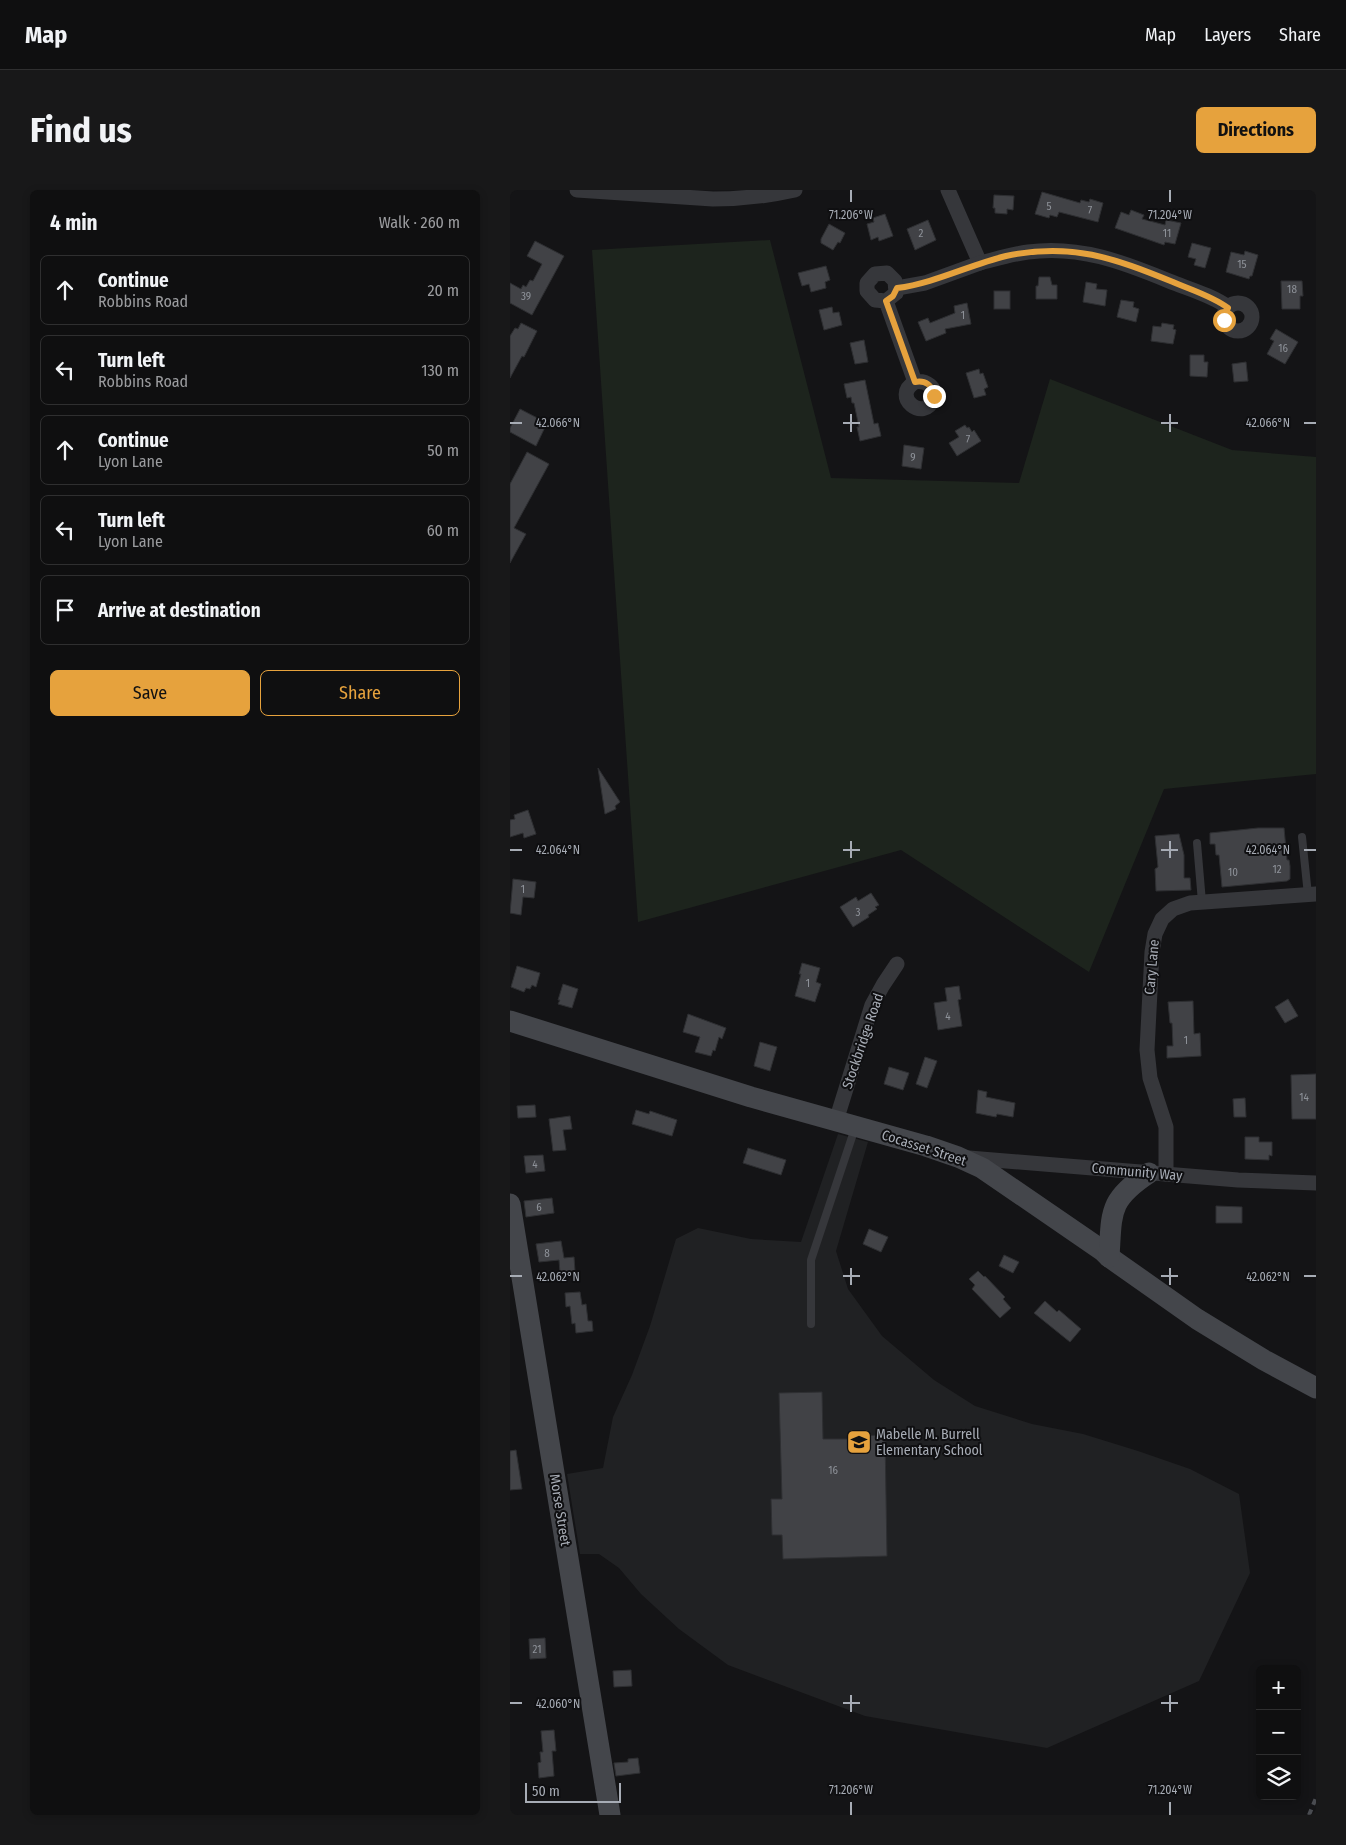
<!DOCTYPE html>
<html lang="en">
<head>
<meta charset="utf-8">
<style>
	:root { --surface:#0f0f10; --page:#181819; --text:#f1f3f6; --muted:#9b9c9f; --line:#2f2f30; --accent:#e6a23d }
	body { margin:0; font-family:"Fira Sans Condensed",sans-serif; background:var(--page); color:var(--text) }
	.controls { position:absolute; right:15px; bottom:15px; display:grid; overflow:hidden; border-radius:8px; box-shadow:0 2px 8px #0003 }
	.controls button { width:45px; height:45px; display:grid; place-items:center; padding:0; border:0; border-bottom:1px solid var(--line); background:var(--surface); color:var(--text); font:25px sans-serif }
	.scale { position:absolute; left:15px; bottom:12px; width:96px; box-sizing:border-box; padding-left:5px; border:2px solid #a7acb5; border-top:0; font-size:14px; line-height:18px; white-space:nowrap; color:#a7acb5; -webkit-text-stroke:4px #0f0f11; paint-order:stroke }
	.stop { position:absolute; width:15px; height:15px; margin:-11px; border:4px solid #e6a23d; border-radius:50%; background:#fff }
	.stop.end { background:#e6a23d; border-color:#fff; box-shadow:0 1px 5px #0008 }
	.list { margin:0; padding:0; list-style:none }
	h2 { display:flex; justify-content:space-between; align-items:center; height:65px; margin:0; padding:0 20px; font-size:21px }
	h2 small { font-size:16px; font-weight:400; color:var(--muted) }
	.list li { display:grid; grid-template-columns:32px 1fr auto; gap:15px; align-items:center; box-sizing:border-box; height:70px; margin:0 10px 10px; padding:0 10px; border:1px solid var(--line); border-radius:8px }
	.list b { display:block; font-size:19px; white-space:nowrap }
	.list p { margin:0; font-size:16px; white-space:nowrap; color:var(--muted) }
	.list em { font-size:16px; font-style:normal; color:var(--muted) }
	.actions { display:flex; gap:10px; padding:15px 20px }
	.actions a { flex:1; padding:11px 0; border:1px solid var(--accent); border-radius:8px; text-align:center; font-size:18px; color:var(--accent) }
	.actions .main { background:var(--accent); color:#111 }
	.icon { flex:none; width:28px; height:28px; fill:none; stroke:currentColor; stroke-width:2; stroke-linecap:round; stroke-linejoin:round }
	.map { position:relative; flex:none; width:806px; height:1625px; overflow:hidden; border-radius:8px }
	header { display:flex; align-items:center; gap:30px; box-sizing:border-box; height:70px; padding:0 25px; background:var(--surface); border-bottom:1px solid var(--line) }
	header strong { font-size:24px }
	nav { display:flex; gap:28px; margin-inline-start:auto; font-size:18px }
	.intro { display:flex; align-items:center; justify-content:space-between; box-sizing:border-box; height:120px; padding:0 30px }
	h1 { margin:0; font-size:35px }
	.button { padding:12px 22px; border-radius:8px; background:var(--accent); color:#111; font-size:18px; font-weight:700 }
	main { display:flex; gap:30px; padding:0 30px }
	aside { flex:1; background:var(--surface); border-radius:8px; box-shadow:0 2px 8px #0003 }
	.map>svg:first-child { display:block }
	.built { fill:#202123 }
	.green { fill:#1d241d }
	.building { fill:#414246; stroke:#2e2f32 }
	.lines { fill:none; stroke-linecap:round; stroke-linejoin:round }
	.lane { stroke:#36373b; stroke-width:8 }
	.street { stroke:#36373b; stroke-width:15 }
	.secondary { stroke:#44464b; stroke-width:21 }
	.rail { stroke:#494b50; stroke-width:4; stroke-dasharray:6 5; stroke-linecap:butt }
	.route { stroke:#e6a23d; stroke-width:6 }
	.ticks { fill:none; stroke:#a7acb5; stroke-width:2 }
	.labels { text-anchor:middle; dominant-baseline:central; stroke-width:4; stroke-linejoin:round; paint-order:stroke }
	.number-label { font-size:11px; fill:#8e9299 }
	.street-label { font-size:14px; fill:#a7acb5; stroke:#0f0f11 }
	.poi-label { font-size:14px; fill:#a7acb5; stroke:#0f0f11; text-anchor:start }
	.ticks-label { font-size:12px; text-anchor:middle; fill:#a7acb5; stroke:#0f0f11; stroke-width:4; stroke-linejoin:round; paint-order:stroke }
</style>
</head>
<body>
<header>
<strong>Map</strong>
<nav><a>Map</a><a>Layers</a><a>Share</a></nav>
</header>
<div class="intro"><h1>Find us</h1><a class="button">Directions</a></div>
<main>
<aside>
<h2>4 min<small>Walk · 260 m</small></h2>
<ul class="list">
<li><svg class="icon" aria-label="ahead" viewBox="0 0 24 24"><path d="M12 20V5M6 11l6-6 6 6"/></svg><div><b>Continue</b><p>Robbins Road</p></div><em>20 m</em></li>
<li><svg class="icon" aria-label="left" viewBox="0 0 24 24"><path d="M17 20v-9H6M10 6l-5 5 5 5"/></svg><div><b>Turn left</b><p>Robbins Road</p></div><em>130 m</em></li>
<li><svg class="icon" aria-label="ahead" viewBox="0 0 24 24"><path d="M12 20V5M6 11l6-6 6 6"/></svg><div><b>Continue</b><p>Lyon Lane</p></div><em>50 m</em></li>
<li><svg class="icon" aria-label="left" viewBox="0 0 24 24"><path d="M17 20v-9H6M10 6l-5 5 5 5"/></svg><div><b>Turn left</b><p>Lyon Lane</p></div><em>60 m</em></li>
<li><svg class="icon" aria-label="arrive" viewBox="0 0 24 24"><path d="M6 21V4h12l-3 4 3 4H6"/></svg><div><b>Arrive at destination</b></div></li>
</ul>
<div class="actions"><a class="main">Save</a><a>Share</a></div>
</aside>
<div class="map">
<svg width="806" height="1625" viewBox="0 0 806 1625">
	<rect width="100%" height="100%" fill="#141416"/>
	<!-- built -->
	<path class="built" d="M328,944L358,952L326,1061L338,1099L372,1146L424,1190L465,1216L522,1234L573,1244L628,1261L680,1279L729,1304L740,1383L689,1491L537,1558L355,1526L218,1475L169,1439L131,1404L109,1378L89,1364H70L57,1284L93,1278L103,1227L122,1185L140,1136L166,1049L188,1038L241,1049L291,1052Z"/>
	<!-- green -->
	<path class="green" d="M260,50L321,288L509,293L540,189L722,260L806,267V584L654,599L579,782L391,660L128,732L82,60Z"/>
	<!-- building -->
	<g class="building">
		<path d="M532,2L570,13L571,10L579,12L580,9L593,13L588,32L549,22L547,27L540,25L539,28L525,24Z"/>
		<path d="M484,5L504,6L503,20L497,19V24L485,23V18H483Z"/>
		<path d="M621,20L634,25L632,29L655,35L656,30L671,33L665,54L655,52L654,55L605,38L611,22L619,25Z"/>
		<path d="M375,24L383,46L369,51L368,47L361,50L357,34L364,32L363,28Z"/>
		<path d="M418,30L426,50L405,60L397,39Z"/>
		<path d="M319,34L335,43L330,53L328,52L323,60L311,53V49Z"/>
		<path d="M25,51L54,66L22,125L0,113V93L11,99L13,95L16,97L20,90L23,91L32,74L17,66Z"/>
		<path d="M682,53L701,58L695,78L684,75L686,69L678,67Z"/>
		<path d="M735,61L748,65L742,86H740L739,89L716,82L721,62L734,65Z"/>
		<path d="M316,76L320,90L315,92L316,98L301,102L299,94L292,96L288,83Z"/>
		<path d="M529,87H540L542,95H547V109H526V96H528Z"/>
		<path d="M771,91H792L793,106H790V119H772Z"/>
		<path d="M576,92L587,94L586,99L597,100L595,116L573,112Z"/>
		<rect x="484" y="101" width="16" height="18"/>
		<path d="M611,110L624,112L623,117L629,119L626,132L607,127Z"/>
		<path d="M457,113L461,134L435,139L436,143L416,151L408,132L418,128L420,133L445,123L444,116Z"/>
		<path d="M322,117L323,123L329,122L332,135L314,140L309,120Z"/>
		<path d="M11,133L27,141L14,167L12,166L0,188V146L5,138L8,139Z"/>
		<path d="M652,133L664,135L663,139L666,140L663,154L641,151L643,136L651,137Z"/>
		<path d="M766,139L788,152L775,174L757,164L764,151L760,149Z"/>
		<path d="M354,150L358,172L345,174L340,153Z"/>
		<path d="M680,165H694V172H698L697,187L680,186Z"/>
		<path d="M736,172L738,191L724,192L722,174Z"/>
		<path d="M469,179L470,184L473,183L478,197L474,199L476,205L464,208L456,183Z"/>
		<path d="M355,190L364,234L368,233L371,246L350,251L347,237H349L344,213H342L341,207L337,208L334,194Z"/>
		<path d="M10,219L37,233L26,256L0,242V238Z"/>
		<path d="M455,235L457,238L459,237L462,242L464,240L471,251L447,266L439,253L449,247L445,241Z"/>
		<path d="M394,255L414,258L411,279L392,276Z"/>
		<path d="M17,262L39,274L4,338L16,344L0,373V294Z"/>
		<path d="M88,578L110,612L105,616L106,619L95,624Z"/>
		<path d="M18,620L26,644L14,648L13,643L0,647V630L5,629L4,625Z"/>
		<path d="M748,638H774L777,670H779L780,676V689L777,691L712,697L709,665H706L705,654H700V643Z"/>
		<path d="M669,644L674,665V688H680L681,700L646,701L645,679L648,677L645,646Z"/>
		<path d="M3,689L26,692L24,708L13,707L11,725L0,723Z"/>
		<path d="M361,703L369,715L365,717L367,719L358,725L359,727L343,737L330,717L346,707L348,711Z"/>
		<path d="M292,773L310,778L306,792L311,794L305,812L285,806L291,784H289Z"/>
		<path d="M7,776L30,783L26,797L22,795L20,799L16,798L14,802L1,797Z"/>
		<path d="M53,794L68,799L62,818L48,814L50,810H48Z"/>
		<path d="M449,796L451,809L448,810L452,836L428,840L424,813L437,811L435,798Z"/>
		<path d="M778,809L788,826L775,833L765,817Z"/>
		<path d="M683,811L684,844L690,843L691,866L657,868V856H663L662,833H660L658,812Z"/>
		<path d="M178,824L216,838L212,849L209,847L205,861L203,860L201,866L185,862L190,847L173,842Z"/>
		<path d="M250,852L267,857L260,881L244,876Z"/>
		<path d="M415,867L427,871L417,898L406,894Z"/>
		<path d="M379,877L399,883L393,900L374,894Z"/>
		<path d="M806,884V929H782L781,885Z"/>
		<path d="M468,900L477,902L476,907L505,913L503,927L487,924L486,927L466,923Z"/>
		<path d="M735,908L736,927H724L723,909Z"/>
		<path d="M25,915L26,927L8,928L7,916Z"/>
		<path d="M126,920L139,924L140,921L167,930L162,946L122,934Z"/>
		<path d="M60,926L62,939L53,940L56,960L43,961L39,929Z"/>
		<path d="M735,947H749V952H762V966L759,965V970L735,969Z"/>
		<path d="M238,958L276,970L271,985L233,973Z"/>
		<path d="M33,965L35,981L16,983L14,966Z"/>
		<path d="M42,1008L44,1023L16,1027L14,1011Z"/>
		<path d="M706,1016L732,1017V1033H706Z"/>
		<path d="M359,1039L378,1047L371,1062L353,1054Z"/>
		<path d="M51,1051L54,1068L64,1067L65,1081L50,1083L49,1070L29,1072L26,1054Z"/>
		<path d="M494,1065L509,1072L503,1083L489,1076Z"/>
		<path d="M468,1081L474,1087L475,1086L495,1107L493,1109L501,1118L490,1128L462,1099L465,1095L459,1089Z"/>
		<path d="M70,1102L72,1115L76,1114L78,1131H82L83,1141L66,1143L65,1133L62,1134L60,1116L56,1117L55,1103Z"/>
		<path d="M535,1111L547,1122L549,1120L571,1139L560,1152L524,1123Z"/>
		<path d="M312,1202L313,1249H346V1246L375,1245L377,1366L273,1369L272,1345H262L261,1309H272L269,1203Z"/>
		<path d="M6,1260L12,1299L0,1300V1261Z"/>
		<path d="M35,1448L36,1468L20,1469L19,1449Z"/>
		<path d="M121,1480L122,1496L104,1497L103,1481Z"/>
		<path d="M44,1540L46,1561H42L44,1586L29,1588L28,1573L31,1572L30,1562H33L31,1541Z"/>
		<path d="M128,1568L130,1583L106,1586L104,1573L118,1572V1569Z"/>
	</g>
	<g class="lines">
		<!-- lane -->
		<g class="lane">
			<path d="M792,647L798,705"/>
			<path d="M687,653L692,712"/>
			<path d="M301,1134V1070L345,938"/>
		</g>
		<!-- street -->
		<g class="street">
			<path d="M67,0L203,9C231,9 258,6 285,0"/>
			<path d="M438,0L470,73C486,69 502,64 518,62C569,55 613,72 659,91C679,99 701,105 718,117"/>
			<path d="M387,98L415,93L470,73"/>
			<path d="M376,111L365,110L357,101V93L365,84L377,83L385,91L386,103L376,111L405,192C380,207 415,233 423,209C428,197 415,190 405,192"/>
			<circle cx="728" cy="127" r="14"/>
			<path d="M326,931L362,815L373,795L387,774"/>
			<path d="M459,968L728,990L806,993"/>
			<path d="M656,984V937L640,888L637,860L642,762L645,744L652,729L663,719L680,713L806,704"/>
		</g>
		<!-- secondary -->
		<g class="secondary">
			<path d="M0,831L241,907L416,956L448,967L472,978L593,1061L599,1067L687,1129L754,1170L806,1198"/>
			<path d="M0,1014L100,1625"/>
			<path d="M599,1067C602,1022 598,1010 639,983"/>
		</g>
		<!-- rail -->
		<path class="rail" d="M799,1625L806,1608"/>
	</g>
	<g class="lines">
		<!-- route -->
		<path class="route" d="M424,206C423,195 415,190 405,192L376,111L383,106L387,98C425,93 459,75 496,66C561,52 604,68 663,92C681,100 702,106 718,118L714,126V130"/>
	</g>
	<!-- ticks -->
	<path class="ticks" d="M341,0V12M660,0V12M341,224V242M660,224V242M0,233H12M333,233H350M651,233H668M794,233H806M341,651V668M660,651V668M0,660H12M333,660H350M651,660H668M794,660H806M341,1078V1095M660,1078V1095M0,1086H12M333,1086H350M651,1086H668M794,1086H806M341,1505V1522M660,1505V1522M0,1513H12M333,1513H350M651,1513H668M341,1612V1625M660,1612V1625"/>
	<!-- icons -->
	<defs>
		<symbol id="school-square" viewBox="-11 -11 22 22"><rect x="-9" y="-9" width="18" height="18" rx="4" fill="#e6a23d" stroke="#0f0f11"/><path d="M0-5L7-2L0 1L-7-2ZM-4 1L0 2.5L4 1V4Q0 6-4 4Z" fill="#111"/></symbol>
	</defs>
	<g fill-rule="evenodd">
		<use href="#school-square" x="335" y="1238" width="28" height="28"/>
	</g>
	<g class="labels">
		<!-- number labels -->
		<g class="number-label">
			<text x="539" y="16">5</text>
			<text x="580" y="20">7</text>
			<text x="411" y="43">2</text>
			<text x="657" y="43">11</text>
			<text x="732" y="74">15</text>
			<text x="782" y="99">18</text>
			<text x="16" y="106">39</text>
			<text x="453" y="125">1</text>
			<text x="773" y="158">16</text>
			<text x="458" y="249">7</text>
			<text x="403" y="267">9</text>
			<text x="767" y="679">12</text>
			<text x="723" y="682">10</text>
			<text x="13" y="699">1</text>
			<text x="348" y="722">3</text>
			<text x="298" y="793">1</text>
			<text x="438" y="826">4</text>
			<text x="676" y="850">1</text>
			<text x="794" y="907">14</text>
			<text x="25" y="974">4</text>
			<text x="29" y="1017">6</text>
			<text x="37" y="1063">8</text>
			<text x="323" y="1280">16</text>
			<text x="27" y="1459">21</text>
		</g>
		<!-- street labels -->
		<g class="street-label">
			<text transform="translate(642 777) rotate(-85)">Cary Lane</text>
			<text transform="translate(353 851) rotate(-71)">Stockbridge Road</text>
			<text transform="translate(414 958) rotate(18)">Cocasset Street</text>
			<text transform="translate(627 982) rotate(5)">Community Way</text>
			<text transform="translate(50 1320) rotate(81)">Morse Street</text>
		</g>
		<!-- poi labels -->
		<g class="poi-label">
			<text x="366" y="1244">Mabelle M. Burrell<tspan x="366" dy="16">Elementary School</tspan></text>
		</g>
	</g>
	<g class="ticks-label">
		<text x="341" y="29">71.206°W</text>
		<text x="660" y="29">71.204°W</text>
		<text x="48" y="237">42.066°N</text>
		<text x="758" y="237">42.066°N</text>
		<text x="48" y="664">42.064°N</text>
		<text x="758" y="664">42.064°N</text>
		<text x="48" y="1091">42.062°N</text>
		<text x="758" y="1091">42.062°N</text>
		<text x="48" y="1518">42.060°N</text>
		<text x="341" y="1604">71.206°W</text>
		<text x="660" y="1604">71.204°W</text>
	</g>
</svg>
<div class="controls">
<button>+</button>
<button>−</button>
<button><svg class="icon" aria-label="layers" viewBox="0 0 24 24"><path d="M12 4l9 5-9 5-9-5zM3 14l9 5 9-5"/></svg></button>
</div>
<div class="scale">50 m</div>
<div class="stop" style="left:714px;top:130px"></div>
<div class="stop end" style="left:424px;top:206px"></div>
</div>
</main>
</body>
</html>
